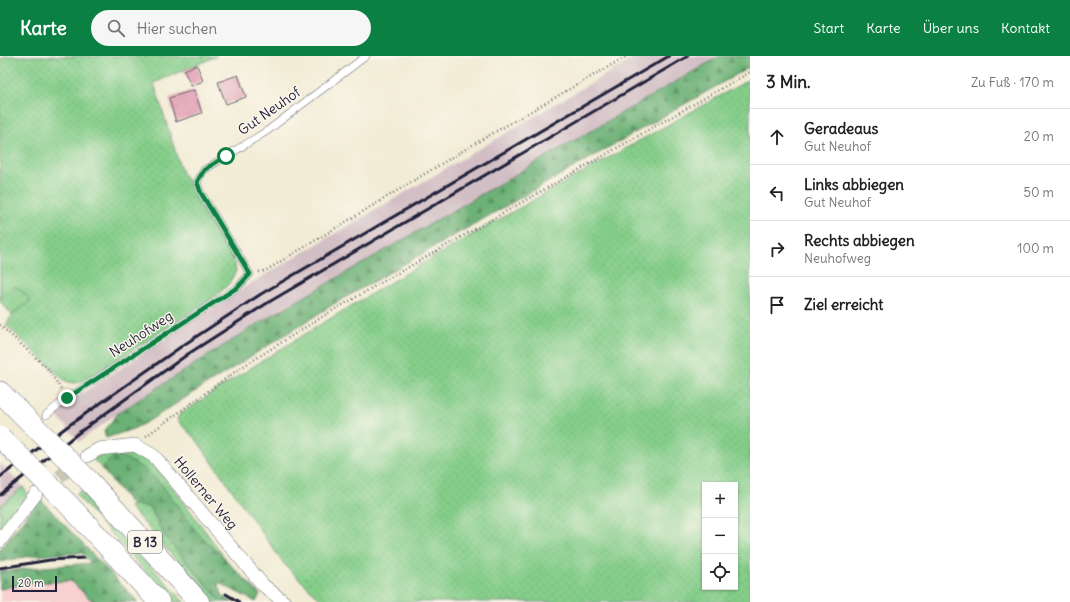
<!DOCTYPE html>
<html lang="de">
<head>
<meta charset="utf-8">
<style>
	:root { --surface:#fff; --page:#f6f6f6; --text:#202124; --muted:#757577; --line:#e0e0e0; --accent:#0b8043 }
	body { margin:0; font-family:Delius,sans-serif; background:var(--page); color:var(--text) }
	.controls { position:absolute; right:12px; bottom:12px; display:grid; overflow:hidden; border-radius:0px; box-shadow:0 1px 3px #0004 }
	.controls button { width:36px; height:36px; display:grid; place-items:center; padding:0; border:0; border-bottom:1px solid var(--line); background:var(--surface); color:var(--text); font:20px sans-serif }
	.scale { position:absolute; left:12px; bottom:10px; width:45px; box-sizing:border-box; padding-left:4px; border:2px solid #22223b; border-top:0; font-size:11px; line-height:14px; white-space:nowrap; color:#22223b; -webkit-text-stroke:3px #fbf7ec; paint-order:stroke }
	.stop { position:absolute; width:12px; height:12px; margin:-9px; border:3px solid #0b8043; border-radius:50%; background:#fff }
	.stop.end { background:#0b8043; border-color:#fff; box-shadow:0 1px 4px #0008 }
	.list { margin:0; padding:0; list-style:none }
	h2 { display:flex; justify-content:space-between; align-items:center; height:52px; margin:0; padding:0 16px; font-size:17px }
	h2 small { font-size:13px; font-weight:400; color:var(--muted) }
	.list li { display:grid; grid-template-columns:26px 1fr auto; gap:12px; align-items:center; box-sizing:border-box; height:56px; padding:0 16px; border-top:1px solid var(--line) }
	.list b { display:block; font-size:15px; white-space:nowrap }
	.list p { margin:0; font-size:13px; white-space:nowrap; color:var(--muted) }
	.list em { font-size:13px; font-style:normal; color:var(--muted) }
	.icon { flex:none; width:22px; height:22px; fill:none; stroke:currentColor; stroke-width:2; stroke-linecap:round; stroke-linejoin:round }
	.map { position:relative; flex:none; width:750px; height:546px; overflow:hidden }
	header { display:flex; align-items:center; gap:24px; box-sizing:border-box; height:56px; padding:0 20px; background:var(--accent); color:#fff }
	header strong { font-size:19px }
	nav { display:flex; gap:22px; margin-inline-start:auto; font-size:14px }
	.search { width:280px; height:36px; background:var(--page); display:flex; align-items:center; gap:10px; box-sizing:border-box; padding:0 14px; border-radius:22px; color:var(--muted); font-size:15px }
	main { display:flex }
	aside { flex:1; background:var(--surface) }
	.map>svg:first-child { display:block }
	.built { fill:#f7d0cf }
	.railway { fill:#d2bec5 }
	.grass { fill:url(#grass-dots); stroke:#547862; fill-rule:evenodd }
	.forest { fill:url(#forest-firs); stroke:#476a58 }
	.garden { fill:url(#garden-furrows); stroke:#547862 }
	.building { fill:url(#building-back-hatch) }
	.lines { fill:none; stroke-linecap:round; stroke-linejoin:round }
	.minor-tunnel { stroke:#c8c4b6; stroke-width:13; stroke-dasharray:13 6; stroke-linecap:butt }
	.service-casing { stroke:#6b6971; stroke-width:8 }
	.minor-casing { stroke:#6b6971; stroke-width:14 }
	.primary-casing { stroke:#6b6971; stroke-width:22 }
	.path { stroke:#6b6971; stroke-width:2.5; stroke-dasharray:1 3; stroke-linecap:butt }
	.service { stroke:#fff; stroke-width:7 }
	.minor { stroke:#fff; stroke-width:13 }
	.primary { stroke:#fff; stroke-width:21 }
	.rail { stroke:#22223b; stroke-width:3 }
	.primary-bridge-casing { stroke:#6b6971; stroke-width:22; stroke-linecap:butt }
	.primary-bridge { stroke:#fff; stroke-width:21 }
	.route { stroke:#0b8043; stroke-width:5 }
	.labels { text-anchor:middle; dominant-baseline:central; stroke-width:3; stroke-linejoin:round; paint-order:stroke }
	.shield { fill:#fbf7ec; stroke:#636270; stroke-width:1 }
	.shield-label { font-size:13px; font-weight:bold; fill:#22223b }
	.street-label { font-size:14px; fill:#22223b; stroke:#fbf7ec }
</style>
</head>
<body>
<header>
<strong>Karte</strong>
<div class="search"><svg class="icon" aria-label="search" viewBox="0 0 24 24"><circle cx="10" cy="10" r="6"/><path d="M15 15l6 6"/></svg>Hier suchen</div>
<nav><a>Start</a><a>Karte</a><a>Über uns</a><a>Kontakt</a></nav>
</header>
<main>
<div class="map">
<svg width="750" height="546" viewBox="0 0 750 546">
	<defs>
		<pattern id="grass-dots" width="8" height="8" patternUnits="userSpaceOnUse"><rect width="8" height="8" fill="#85ce8a"/><path d="M2 2h.1M6 6h.1" fill="none" stroke="#73b178" stroke-width="1.8" stroke-linecap="round"/></pattern>
		<pattern id="forest-firs" width="22" height="20" patternUnits="userSpaceOnUse"><rect width="22" height="20" fill="#6cb176"/><path d="M5 1l3.5 6h-7zM16 11l3.5 6h-7z" fill="#589062"/></pattern>
		<pattern id="garden-furrows" width="10" height="10" patternUnits="userSpaceOnUse"><rect width="10" height="10" fill="#85ce8a"/><path d="M-1 1l2-2M0 10L10 0M9 11l2-2" fill="none" stroke="#73b178"/></pattern>
		<pattern id="building-back-hatch" width="6" height="6" patternUnits="userSpaceOnUse"><rect width="6" height="6" fill="#e295af"/><path d="M-1 5l2 2M0 0l6 6M5-1l2 2" fill="none" stroke="#b77990"/></pattern>
	</defs>
	<rect width="100%" height="100%" fill="#fbf7ec"/>
	<filter id="ink" filterUnits="userSpaceOnUse"><feTurbulence type="fractalNoise" baseFrequency=".025" numOctaves="2"/><feDisplacementMap in="SourceGraphic" scale="8" xChannelSelector="R" yChannelSelector="G"/><feConvolveMatrix kernelMatrix="1 2 1 2 8 2 1 2 1" color-interpolation-filters="sRGB"/></filter>
	<filter id="wash" filterUnits="userSpaceOnUse"><feTurbulence type="fractalNoise" baseFrequency=".012" numOctaves="4" result="noise"/><feDisplacementMap in="SourceGraphic" scale="16" xChannelSelector="R" yChannelSelector="G"/><feGaussianBlur stdDeviation="0.9" result="paint"/><feColorMatrix in="noise" values="0 0 0 0 0 0 0 0 0 0 0 0 0 0 0 0 0 1.4 0 .05"/><feComposite in="paint" operator="in"/></filter>
	<g filter="url(#wash)">
		<rect width="100%" height="100%" fill="#f2ecd5"/>
		<!-- built -->
		<path class="built" d="M71,525L93,546H0V533L31,527Z"/>
		<!-- railway -->
		<g class="railway">
			<path d="M637,0H720L259,267L118,357L79,386L56,359L69,346L251,227Z"/>
			<path d="M0,407L23,431L0,450Z"/>
		</g>
		<!-- grass -->
		<g class="grass">
			<path d="M6,0H217L154,27L182,117L200,141L234,202L236,215L229,228L216,240L87,323C78,327 73,329 64,324L6,269L12,259L31,244L16,230L0,243V4Z"/>
			<path d="M750,23V546H323L284,508L198,386L177,364L179,359C362,236 557,131 750,23ZM705,429H735V531H705Z"/>
			<path d="M119,397L133,399L149,405L167,423L236,517L195,474L161,428L113,401L101,412L93,403L105,398Z"/>
			<path d="M23,431L28,438L0,476V450Z"/>
			<path d="M81,434L184,546H173L76,439Z"/>
			<path d="M132,449L150,451L164,479L221,546H213L129,450Z"/>
		</g>
		<!-- forest -->
		<g class="forest">
			<path d="M720,0H750V11L334,248L147,366L133,373L106,382L104,375L118,357L259,267Z"/>
			<path d="M121,400L143,412L161,428L195,474L260,538L256,546L217,526L223,540L233,546H221L164,479L150,451L132,449L101,412L113,401Z"/>
			<path d="M40,443L138,546H93L71,525L31,527L0,533V516L32,512L91,507L81,497L29,500L0,506V493Z"/>
		</g>
		<!-- garden -->
		<path class="garden" d="M16,230L31,244L12,259L0,245V243Z"/>
		<g id="blocks">
			<!-- building -->
			<g class="building">
				<path d="M197,9L203,25L191,30L184,14Z"/>
				<path d="M238,19L246,41L226,48L218,26Z"/>
				<path d="M194,34L202,57L176,66L169,42Z"/>
			</g>
		</g>
	</g>
	<g filter="url(#ink)">
		<use href="#blocks" fill-opacity="0" stroke="#6b6971" stroke-width="1"/>
		<g class="lines">
			<!-- minor-tunnel -->
			<path class="minor-tunnel" d="M44,432L79,406"/>
			<defs>
				<path id="service" d="M46,359L67,342L238,231L250,218L201,137L197,126L204,114L267,75L366,0"/>
				<g id="minor">
					<path d="M87,400L99,393L135,389L154,400L263,529L284,546"/>
					<path d="M0,485L36,438"/>
				</g>
				<g id="primary">
					<path d="M0,336L14,350"/>
					<path d="M90,426L199,546"/>
					<path d="M67,447L159,546"/>
				</g>
			</defs>
			<!-- service casing -->
			<use href="#service" class="service-casing"/>
			<!-- minor casing -->
			<use href="#minor" class="minor-casing"/>
			<!-- primary casing -->
			<use href="#primary" class="primary-casing"/>
			<!-- path -->
			<g class="path">
				<path d="M259,216L265,215L469,91L627,0"/>
				<path d="M0,269L47,312L61,333"/>
				<path d="M146,380L239,313L330,256L750,16"/>
			</g>
			<!-- service -->
			<use href="#service" class="service"/>
			<!-- minor -->
			<use href="#minor" class="minor"/>
			<!-- primary -->
			<use href="#primary" class="primary"/>
			<!-- rail -->
			<g class="rail">
				<path d="M0,421L68,370L182,290L261,238L669,0"/>
				<path d="M0,439L77,378L188,298L269,246L688,0"/>
				<path d="M0,512L50,504L84,502"/>
				<path d="M226,538L239,546"/>
			</g>
			<defs>
				<g id="primary-bridge">
					<path d="M14,350L90,426"/>
					<path d="M0,381L67,447"/>
				</g>
			</defs>
			<!-- primary-bridge casing -->
			<use href="#primary-bridge" class="primary-bridge-casing"/>
			<!-- primary-bridge -->
			<use href="#primary-bridge" class="primary-bridge"/>
		</g>
	</g>
	<g class="lines" filter="url(#ink)">
		<!-- route -->
		<path class="route" d="M67,342L238,231L250,218L201,137L197,126L204,114L226,100"/>
	</g>
	<g class="labels">
		<!-- shield labels -->
		<rect class="shield" x="128" y="475" width="34" height="22" rx="3"/>
		<g class="shield-label">
			<text x="145" y="486">B 13</text>
		</g>
		<!-- street labels -->
		<g class="street-label">
			<text transform="translate(269 55) rotate(-35)">Gut Neuhof</text>
			<text transform="translate(141 278) rotate(-33)">Neuhofweg</text>
			<text transform="translate(206 437) rotate(50)">Hollerner Weg</text>
		</g>
	</g>
</svg>
<div class="controls">
<button>+</button>
<button>−</button>
<button><svg class="icon" aria-label="locate" viewBox="0 0 24 24"><circle cx="12" cy="12" r="6"/><path d="M12 2v4M12 18v4M2 12h4M18 12h4"/></svg></button>
</div>
<div class="scale">20 m</div>
<div class="stop" style="left:226px;top:100px"></div>
<div class="stop end" style="left:67px;top:342px"></div>
</div>
<aside>
<h2>3 Min.<small>Zu Fuß · 170 m</small></h2>
<ul class="list">
<li><svg class="icon" aria-label="ahead" viewBox="0 0 24 24"><path d="M12 20V5M6 11l6-6 6 6"/></svg><div><b>Geradeaus</b><p>Gut Neuhof</p></div><em>20 m</em></li>
<li><svg class="icon" aria-label="left" viewBox="0 0 24 24"><path d="M17 20v-9H6M10 6l-5 5 5 5"/></svg><div><b>Links abbiegen</b><p>Gut Neuhof</p></div><em>50 m</em></li>
<li><svg class="icon" aria-label="right" viewBox="0 0 24 24"><path d="M7 20v-9h11M14 6l5 5-5 5"/></svg><div><b>Rechts abbiegen</b><p>Neuhofweg</p></div><em>100 m</em></li>
<li><svg class="icon" aria-label="arrive" viewBox="0 0 24 24"><path d="M6 21V4h12l-3 4 3 4H6"/></svg><div><b>Ziel erreicht</b></div></li>
</ul>
</aside>
</main>
</body>
</html>
